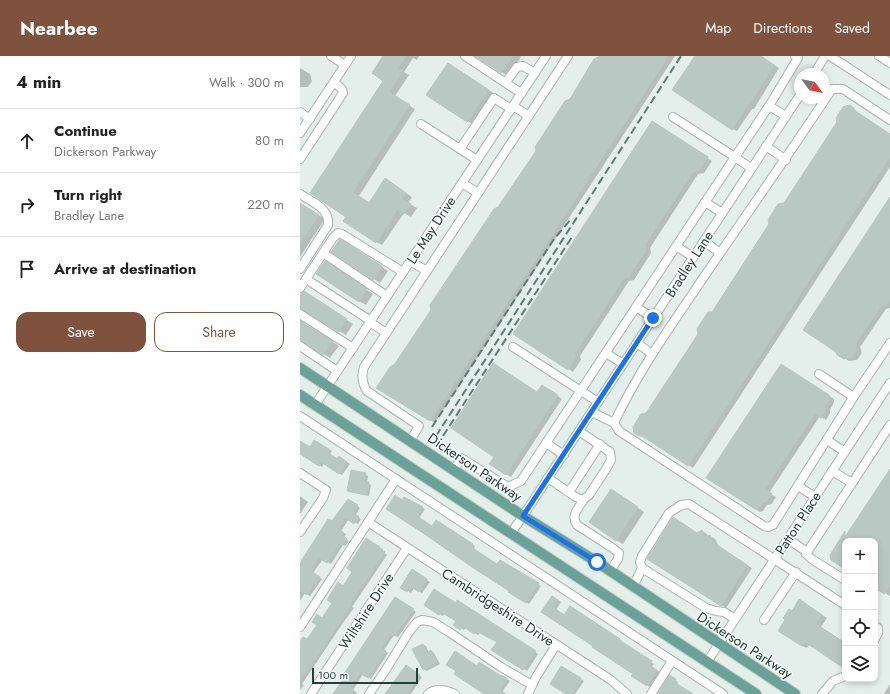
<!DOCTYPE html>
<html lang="en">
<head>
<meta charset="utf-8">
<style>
	:root { --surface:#fff; --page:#f6f6f6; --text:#222; --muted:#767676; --line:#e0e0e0; --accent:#7f523e }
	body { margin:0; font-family:Jost,sans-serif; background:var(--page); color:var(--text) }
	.controls { position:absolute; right:12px; bottom:12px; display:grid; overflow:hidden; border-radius:8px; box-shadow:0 2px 6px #0003 }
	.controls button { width:36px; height:36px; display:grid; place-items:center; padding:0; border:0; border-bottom:1px solid var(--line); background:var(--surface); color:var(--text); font:20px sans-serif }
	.compass { position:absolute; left:494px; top:12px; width:36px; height:36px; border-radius:50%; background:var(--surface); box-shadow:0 2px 6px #0003; rotate:123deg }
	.scale { position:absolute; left:12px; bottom:10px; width:106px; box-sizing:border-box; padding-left:4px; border:2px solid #243f3a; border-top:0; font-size:11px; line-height:14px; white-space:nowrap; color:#243f3a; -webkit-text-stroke:3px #f5faf8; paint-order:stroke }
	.stop { position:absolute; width:12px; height:12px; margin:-9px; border:3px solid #1a73e8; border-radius:50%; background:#fff }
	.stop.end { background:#1a73e8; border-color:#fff; box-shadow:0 1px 4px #0008 }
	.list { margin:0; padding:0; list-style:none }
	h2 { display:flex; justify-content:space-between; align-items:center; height:52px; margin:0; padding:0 16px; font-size:17px }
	h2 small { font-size:13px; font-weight:400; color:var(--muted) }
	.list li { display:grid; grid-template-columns:26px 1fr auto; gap:12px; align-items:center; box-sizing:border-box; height:64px; padding:0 16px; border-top:1px solid var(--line) }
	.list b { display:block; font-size:15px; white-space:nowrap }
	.list p { margin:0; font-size:13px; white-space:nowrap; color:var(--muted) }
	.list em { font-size:13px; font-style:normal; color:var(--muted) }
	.actions { display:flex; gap:8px; padding:12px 16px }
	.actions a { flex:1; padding:9px 0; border:1px solid var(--accent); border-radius:12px; text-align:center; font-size:14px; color:var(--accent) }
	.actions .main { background:var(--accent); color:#fff }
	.icon { flex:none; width:22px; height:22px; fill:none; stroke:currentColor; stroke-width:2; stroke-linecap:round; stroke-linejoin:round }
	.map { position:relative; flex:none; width:590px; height:638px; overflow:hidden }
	header { display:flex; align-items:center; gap:24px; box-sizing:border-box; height:56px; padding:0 20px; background:var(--accent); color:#fff }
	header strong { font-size:19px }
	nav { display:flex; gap:22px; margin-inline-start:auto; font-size:14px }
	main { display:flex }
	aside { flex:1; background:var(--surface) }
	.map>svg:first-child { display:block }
	.shadow { fill:#0003 }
	.building { fill:#bac8c3; stroke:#b7c7c1 }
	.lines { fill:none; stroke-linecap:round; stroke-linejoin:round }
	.minor-casing { stroke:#a7b6b2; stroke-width:10 }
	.major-casing { stroke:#c2c9c8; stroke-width:12 }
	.minor { stroke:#fff; stroke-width:8 }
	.major { stroke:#6aa297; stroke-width:10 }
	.rail { stroke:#5f7b75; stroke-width:2; stroke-dasharray:8 4; stroke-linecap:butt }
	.route { stroke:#1a73e8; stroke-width:5 }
	.labels { text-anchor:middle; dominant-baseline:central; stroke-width:3; stroke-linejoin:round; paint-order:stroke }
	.street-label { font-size:14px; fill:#243f3a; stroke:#f5faf8 }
</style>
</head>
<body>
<header>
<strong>Nearbee</strong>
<nav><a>Map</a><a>Directions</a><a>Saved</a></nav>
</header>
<main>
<aside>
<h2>4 min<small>Walk · 300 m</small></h2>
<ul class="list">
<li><svg class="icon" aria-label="ahead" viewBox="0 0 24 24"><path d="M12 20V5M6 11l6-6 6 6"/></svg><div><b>Continue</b><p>Dickerson Parkway</p></div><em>80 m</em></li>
<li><svg class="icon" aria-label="right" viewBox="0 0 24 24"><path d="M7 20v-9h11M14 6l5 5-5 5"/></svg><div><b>Turn right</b><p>Bradley Lane</p></div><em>220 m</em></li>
<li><svg class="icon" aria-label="arrive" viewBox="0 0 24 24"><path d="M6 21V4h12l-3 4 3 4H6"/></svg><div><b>Arrive at destination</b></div></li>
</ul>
<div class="actions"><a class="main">Save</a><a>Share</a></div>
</aside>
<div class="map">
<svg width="590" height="638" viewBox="0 0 590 638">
	<rect width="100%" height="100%" fill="#e4eeea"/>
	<!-- shadow -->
	<g class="shadow">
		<path d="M84,0H119L117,4L113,2L104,16L109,19L95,40L115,53L59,140L69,147L91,127L112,141L108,147L117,152L111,161L104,157L82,189L76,186L48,161L11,137L84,24Z"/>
		<path d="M177,0H220L221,1L208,20Z"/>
		<path d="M300,0H375L135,367L78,332L95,310L270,43Z"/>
		<path d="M396,0H460L479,12L454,53H452L437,75L433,73Z"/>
		<path d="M0,12L10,18L12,25L8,31H0Z"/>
		<path d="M155,12L195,38L174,69L128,39Z"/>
		<path d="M549,50L558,56V58L590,79V111L393,412L347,382H345L335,377L412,256Z"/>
		<path d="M357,69L412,105L404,117L398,118L350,192L351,197L334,224L329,225L280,300L281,304L273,316L269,313Z"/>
		<path d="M590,143V252L586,253L560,291L562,297L557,304L549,305L544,302Z"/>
		<path d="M0,148L25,163L0,201Z"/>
		<path d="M47,188L88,215L80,227L74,223Z"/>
		<path d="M32,210L73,238L66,249L59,245Z"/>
		<path d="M0,241H11L53,268L46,279L7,256L2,258L1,263L4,268L39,290L30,302L10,289L0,285Z"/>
		<path d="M486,312L534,343V346L530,354V357L526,364L520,360L469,437L476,441L472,448L467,449L463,455L460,456L455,453Z"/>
		<path d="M247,333L262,343L211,421L206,418L195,400L237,337Z"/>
		<path d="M0,386L10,392L22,389L32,395L30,398L38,404L39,401L50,408L42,419L24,407L22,411L0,397Z"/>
		<path d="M590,414V540L575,531V485H545V512L532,503Z"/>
		<path d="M65,418L68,420L67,427L71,429L69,440L48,435Z"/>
		<path d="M318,438L344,456L323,488L316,484Z"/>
		<path d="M0,440L8,446L0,458Z"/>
		<path d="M105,442L125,453L119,462L132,471L167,485L175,490L173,493L197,509L200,505L241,530L229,548L210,536L211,534L87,453L103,445Z"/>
		<path d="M48,444L60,452L55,460L61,463L58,468L49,463L41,475L46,478L44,482L49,485L45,490L43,489L31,508L23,503L13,517L22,523L10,540L5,537L0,545V508L33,467Z"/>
		<path d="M402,475L407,478L408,481L410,480L415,483L419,491L452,512L426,552L421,549L397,478Z"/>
		<path d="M67,484L83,493L82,495L87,499L52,551L54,552L45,564L2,628L4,629L0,634V587L8,584L54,515Z"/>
		<path d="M112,515L130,526L122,537L114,532L111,537L102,531Z"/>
		<path d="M253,541L261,546L256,554L265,560L274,553L322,585L321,587L354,608L352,611L360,616L350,631L333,620L334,617L295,589L243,556Z"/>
		<path d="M95,542L116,556L98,581L94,579L84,594L88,597L71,623L63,618L53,634L57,637L56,638H34Z"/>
		<path d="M161,547L238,598L227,615L193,594L198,586L180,576L178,579L166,571L164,574L155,569L157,565L145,557L143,560L125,548Z"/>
		<path d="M504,547L527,562L521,571L545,587V612L510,588L507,592L502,590L487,564L492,556Z"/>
		<path d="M123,589L126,590L129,597L131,596L134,597L140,608L127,615L124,613Z"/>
		<path d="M106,611L122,621L111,638H87Z"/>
		<path d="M177,611L201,621L202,620L210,625L202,636L205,638H186Z"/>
		<path d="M262,611L284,625L275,638H268Z"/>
		<path d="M370,621L378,626L377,629L388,636L389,635L394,638H362Z"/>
		<path d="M590,628V638H584Z"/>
	</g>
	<!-- building -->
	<g class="building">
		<path d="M83,0H106L98,12L103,14L89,36L110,49L53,136L69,147L85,122L106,137L102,143L111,148L104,158L97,154L76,187L43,165L46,161L10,137L83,25L72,17Z"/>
		<path d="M175,0H213L201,17Z"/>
		<path d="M300,0H369L130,365L76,332L90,311L94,309L131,254L130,249L194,153L198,151L236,95L235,91L265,45L270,43L294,3Z"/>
		<path d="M395,0H461L474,9L449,50L447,51L432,74L372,34Z"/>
		<path d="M148,7L189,34L167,66L126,39Z"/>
		<path d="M549,49L554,52V54L590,78V101L388,410L342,380H339L334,377L333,371L341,358L346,357L398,278L397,273L408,256H412L469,168L468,164L478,148L484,147L537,66L536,62L543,51Z"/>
		<path d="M352,65L408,101L399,115L393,116L345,189L346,194L329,221L324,222L275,297L276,301L268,314L213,278Z"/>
		<path d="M590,141V244L587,249L581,250L556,288L557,294L552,301L544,303L537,299L536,296L503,274Z"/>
		<path d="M0,147L19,159L0,187Z"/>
		<path d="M40,183L82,210L73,224L31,196Z"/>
		<path d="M25,205L67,233L59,246L16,218Z"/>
		<path d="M4,235L47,263L39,276L0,253V239Z"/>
		<path d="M0,265L33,285L23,299L0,285Z"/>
		<path d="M193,307L237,336L242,329L258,339L206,419L189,408L194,401L151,372Z"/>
		<path d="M481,308L529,339L530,343L525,351L526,354L521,362L515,358L465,433L472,438L467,445L462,447L458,453H455L406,422Z"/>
		<path d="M14,384L29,393L27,396L37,403L39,400L47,406L39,418L21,406L19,410L0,398V385L10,391Z"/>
		<path d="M590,413V530L584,538L575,532V485H545V513L531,504L530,499L545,475V481Z"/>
		<path d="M51,414L66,417L64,425L69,426L66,439L47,435Z"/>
		<path d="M311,433L338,451L316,485L289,466Z"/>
		<path d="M95,439L102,444L104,441L123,451L117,460L132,470L136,464L164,482L173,488L171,491L197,508L200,504L239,527L226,547L208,536L209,535L169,509L126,479L86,453Z"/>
		<path d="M48,443L58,449L53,457L59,461L54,468L45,462L38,473L43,476L41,479L47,483L42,489L40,488L27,507L19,502L11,515L20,521L7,539L0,534V507L28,463L32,465Z"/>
		<path d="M373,461L397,477L402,474L405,481L410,479L414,487L447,509L421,550L347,503Z"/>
		<path d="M66,482L80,491L79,492L85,496L50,548L51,549L43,562L0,624V586L3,581L7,583L17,569L12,566L17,558L22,562L32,547L27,544L38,526L43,530L52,516L47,512Z"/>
		<path d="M112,513L127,523L119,536L111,531L107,536L100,532Z"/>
		<path d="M134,533L156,547L157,544L236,595L223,614L191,594L197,586L176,575L174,578L162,570L160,574L153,569L156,565L141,556L139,559L124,549Z"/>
		<path d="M252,540L258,544L253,551L264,559L270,550L320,583L319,584L352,605L349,609L357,614L347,630L331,620L333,618L292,591L293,590L241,556Z"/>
		<path d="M95,541L114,553L95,580L91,578L81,592L86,595L68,622L60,617L50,632L54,634L52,638H33L44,622L42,621Z"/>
		<path d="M499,543L522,559L516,568L545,587V613L505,586L502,590L478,575L485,564L483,562L489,553L492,555Z"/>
		<path d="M123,588L127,597L131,594L138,606L123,614L112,593Z"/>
		<path d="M155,595L177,610L179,606L201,620L202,619L207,623L200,634L206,638H184L154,618L156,615L146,609Z"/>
		<path d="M106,609L120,619L107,638H85Z"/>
		<path d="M261,610L281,622L272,638H266L250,628Z"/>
		<path d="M369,619L376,623L374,626L393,638H358Z"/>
	</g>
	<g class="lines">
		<defs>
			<g id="minor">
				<path d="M31,0L45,9"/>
				<path d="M165,0L221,37"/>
				<path d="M530,0L590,39"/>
				<path d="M579,0L590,7"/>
				<path d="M514,18L525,0"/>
				<path d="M206,26L217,11L223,10L235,17"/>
				<path d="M213,50L229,60"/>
				<path d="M0,56L10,63"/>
				<path d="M486,60L469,50L498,2L495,0"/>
				<path d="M373,61L435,101L469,50"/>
				<path d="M121,68L160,93L194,42L211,53"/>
				<path d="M0,77L51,0"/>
				<path d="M466,90L486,104"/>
				<path d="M160,93L177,104"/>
				<path d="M0,103L43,37L42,33L34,26"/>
				<path d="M162,127L178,137"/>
				<path d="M0,138C12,146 30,152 28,169L0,213"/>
				<path d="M405,146L422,157"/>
				<path d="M404,185L420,197"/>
				<path d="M376,190L393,201"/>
				<path d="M23,197L87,240"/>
				<path d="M110,205L127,215"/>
				<path d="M6,223L71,265"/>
				<path d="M0,232L33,182L38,177L42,178L103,216"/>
				<path d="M336,251L353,262"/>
				<path d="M0,258L53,292"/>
				<path d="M70,266L86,277"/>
				<path d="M337,287L352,298"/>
				<path d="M0,290L37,315"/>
				<path d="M213,291L298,346"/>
				<path d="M306,297L323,308"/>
				<path d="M519,318L549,338L553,342L473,469L468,471L464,470L319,375L314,367C335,322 363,281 391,240C438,170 486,103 532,33H543L590,64"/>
				<path d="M553,342L590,287"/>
				<path d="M15,349L246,0"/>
				<path d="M292,356L314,367"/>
				<path d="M0,360L423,638"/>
				<path d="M527,384L545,396"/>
				<path d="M110,385L119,370L67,335C62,327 61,320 64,311L268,0"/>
				<path d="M246,387L264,399"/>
				<path d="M154,414L161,402L208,431L221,425L435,101L451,112"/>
				<path d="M532,415L552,427"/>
				<path d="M0,417L26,434L23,442L0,476"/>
				<path d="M248,422L274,440L280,443H284L289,439L306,413L311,404L310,396L279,375"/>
				<path d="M498,430L515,441"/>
				<path d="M269,436L300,388"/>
				<path d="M284,443C279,452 270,459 277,469L314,493L319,497L318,503L310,515"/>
				<path d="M68,466L311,624L327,638"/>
				<path d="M211,477L223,460L500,39"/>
				<path d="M488,483L507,496"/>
				<path d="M342,512L406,552L416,555L424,556L435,563"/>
				<path d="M545,524L513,504L506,498L590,369"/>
				<path d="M333,531L342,512L340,506L342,500L369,457L381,449L389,448L545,549"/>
				<path d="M464,564L496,516"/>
				<path d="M575,570L578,572V577L575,583"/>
				<path d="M0,571L96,423"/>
				<path d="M407,606L590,327"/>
				<path d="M11,638L107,492"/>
				<path d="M69,638L85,615L109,576L117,566L122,564L133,566L149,576L201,611L232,629"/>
				<path d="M128,638C136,631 146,634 155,638"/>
				<path d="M228,638L236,621L256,589"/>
				<path d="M351,638L372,605"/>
				<path d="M522,638L533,625L545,620"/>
			</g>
			<g id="major">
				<path d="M0,312L223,460L297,506L495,638"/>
				<path d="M0,339L456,638"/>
			</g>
		</defs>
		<!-- minor casing -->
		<use href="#minor" class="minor-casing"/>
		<!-- major casing -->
		<use href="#major" class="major-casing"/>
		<!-- minor -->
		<use href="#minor" class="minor"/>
		<!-- major -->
		<use href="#major" class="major"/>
		<!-- rail -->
		<g class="rail">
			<path d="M132,371L254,183L272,162"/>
			<path d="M136,380L381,0"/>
			<path d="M143,380L272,181"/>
		</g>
	</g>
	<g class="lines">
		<!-- route -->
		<path class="route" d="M297,506L223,460L353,262"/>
	</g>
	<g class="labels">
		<!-- street labels -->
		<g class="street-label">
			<text transform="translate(131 174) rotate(-57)">Le May Drive</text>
			<text transform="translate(389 208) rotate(-57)">Bradley Lane</text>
			<text transform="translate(175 411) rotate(34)">Dickerson Parkway</text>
			<text transform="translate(498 467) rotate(-57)">Patton Place</text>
			<text transform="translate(198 551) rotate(33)">Cambridgeshire Drive</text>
			<text transform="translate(66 555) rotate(-57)">Wiltshire Drive</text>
			<text transform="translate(445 589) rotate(33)">Dickerson Parkway</text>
		</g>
	</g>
</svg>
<div class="controls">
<button>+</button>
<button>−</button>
<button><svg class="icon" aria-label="locate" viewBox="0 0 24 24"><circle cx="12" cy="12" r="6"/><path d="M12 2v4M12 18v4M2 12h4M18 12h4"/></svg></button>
<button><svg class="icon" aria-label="layers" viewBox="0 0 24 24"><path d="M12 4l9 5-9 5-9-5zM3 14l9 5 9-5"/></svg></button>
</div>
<svg class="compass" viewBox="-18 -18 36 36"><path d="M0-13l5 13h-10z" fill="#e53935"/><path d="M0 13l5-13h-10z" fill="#767676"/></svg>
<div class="scale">100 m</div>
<div class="stop" style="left:297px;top:506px"></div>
<div class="stop end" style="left:353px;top:262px"></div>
</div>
</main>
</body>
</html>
